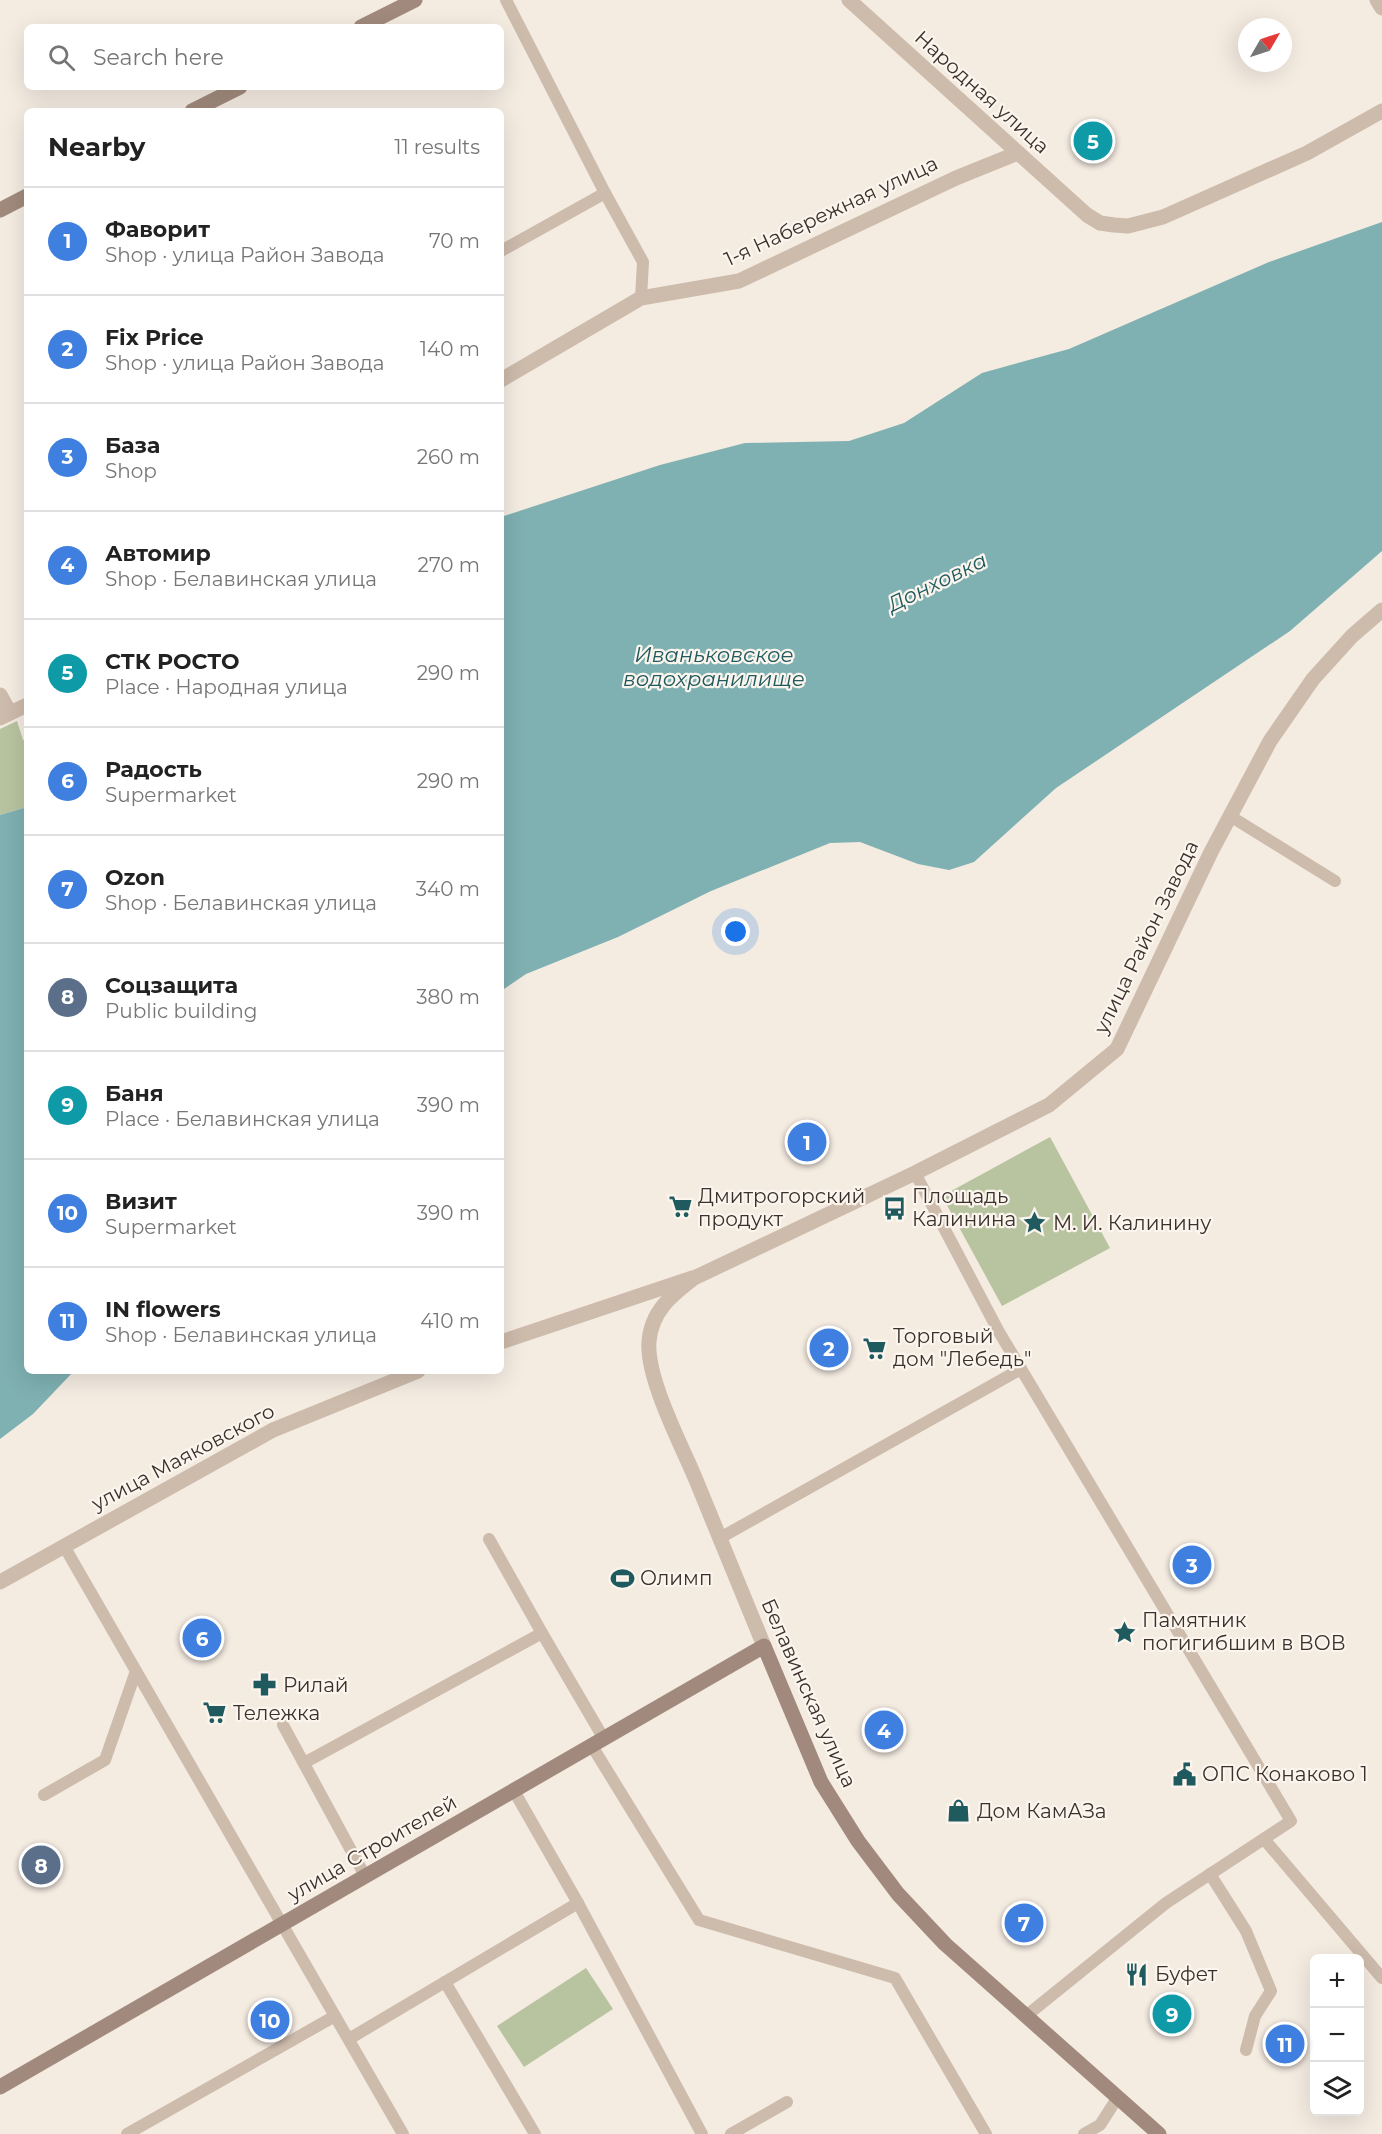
<!DOCTYPE html>
<html lang="en">
<head>
<meta charset="utf-8">
<style>
	:root { --surface:#fff; --page:#f2f2f2; --text:#222; --muted:#767676; --line:#e0e0e0; --accent:#2563eb }
	body { margin:0; font-family:Montserrat,sans-serif; background:var(--page); color:var(--text) }
	.controls { position:absolute; right:18px; bottom:18px; display:grid; overflow:hidden; border-radius:9px; box-shadow:0 6px 24px #0002 }
	.controls button { width:54px; height:54px; display:grid; place-items:center; padding:0; border:0; border-bottom:2px solid var(--line); background:var(--surface); color:var(--text); font:30px sans-serif }
	.compass { position:absolute; left:1238px; top:18px; width:54px; height:54px; border-radius:50%; background:var(--surface); box-shadow:0 6px 24px #0002; rotate:51deg }
	.you { position:absolute; left:736px; top:932px; width:21px; height:21px; margin:-15px; border:4px solid #fff; border-radius:50%; background:#1a73e8; box-shadow:0 0 0 9px #1a73e833 }
	.badge { display:grid; place-items:center; width:39px; height:39px; border-radius:50%; background:var(--accent); color:#fff; font-size:20px; font-weight:700 }
	.pin { position:absolute; translate:-50% -50%; border:3px solid #fff; box-shadow:0 2px 6px #0006 }
	.list { margin:0; padding:0; list-style:none }
	h2 { display:flex; justify-content:space-between; align-items:center; height:78px; margin:0; padding:0 24px; font-size:26px }
	h2 small { font-size:20px; font-weight:400; color:var(--muted) }
	.list li { display:grid; grid-template-columns:39px 1fr auto; gap:18px; align-items:center; box-sizing:border-box; height:108px; padding:0 24px; border-top:2px solid var(--line) }
	.list b { display:block; font-size:22px; white-space:nowrap }
	.list p { margin:0; font-size:20px; white-space:nowrap; color:var(--muted) }
	.list em { font-size:20px; font-style:normal; color:var(--muted) }
	.icon { flex:none; width:33px; height:33px; fill:none; stroke:currentColor; stroke-width:2; stroke-linecap:round; stroke-linejoin:round }
	.map { position:relative; flex:none; width:1382px; height:2134px; overflow:hidden }
	.search { position:absolute; background:var(--surface); box-shadow:0 6px 24px #0002; left:24px; top:24px; width:480px; height:66px; display:flex; align-items:center; gap:15px; box-sizing:border-box; padding:0 21px; border-radius:9px; color:var(--muted); font-size:22px }
	.panel { position:absolute; background:var(--surface); box-shadow:0 6px 24px #0002; left:24px; top:108px; width:480px; height:1266px; border-radius:9px }
	.map>svg:first-child { display:block }
	.green { fill:#b8c4a0 }
	.water { fill:#7fb0b2 }
	.lines { fill:none; stroke-linecap:round; stroke-linejoin:round }
	.service { stroke:#cdbbac; stroke-width:12 }
	.minor { stroke:#cdbbac; stroke-width:15 }
	.tertiary { stroke:#cdbbac; stroke-width:15 }
	.secondary { stroke:#a18a7d; stroke-width:15 }
	.labels { text-anchor:middle; dominant-baseline:central; stroke-width:4.5; stroke-linejoin:round; paint-order:stroke }
	.street-label { font-size:20px; fill:#3b302b; stroke:#fbf5ee }
	.poi-label { font-size:20px; fill:#3b302b; stroke:#fbf5ee; text-anchor:start }
	.water-label { font-size:21px; font-style:italic; fill:#1f5a5e; stroke:#fbf5ee }
</style>
</head>
<body>
<div class="map">
<svg width="1382" height="2134" viewBox="0 0 1382 2134">
	<rect width="100%" height="100%" fill="#f4ebe1"/>
	<!-- green -->
	<g class="green">
		<path d="M17,721L23,740H27V807L0,815V729Z"/>
		<path d="M1050,1137L1110,1248L1002,1306L942,1196Z"/>
		<path d="M586,1968L613,2009L524,2067L497,2026Z"/>
	</g>
	<!-- water -->
	<g class="water">
		<path d="M1382,222V551L1290,631L1056,788L974,862L949,870L918,864L860,842L830,843L711,891L618,937L526,974L501,991V517L660,465L745,443L849,441L904,423L982,373L1069,349L1269,262Z"/>
		<path d="M27,807V1371H74L33,1414L0,1439V815Z"/>
	</g>
	<g class="lines">
		<!-- service -->
		<g class="service">
			<path d="M605,193L643,262L641,298"/>
			<path d="M501,251L605,193L506,0"/>
			<path d="M1230,816L1335,881"/>
			<path d="M915,1173L999,1332L1291,1821L1166,1903L1026,2016"/>
			<path d="M720,1538L1021,1369"/>
			<path d="M489,1539L542,1633"/>
			<path d="M64,1546L403,2134"/>
			<path d="M283,1725L365,1876"/>
			<path d="M592,1746L699,1920L895,1978L986,2134"/>
			<path d="M304,1763L542,1633L604,1739"/>
			<path d="M44,1795L105,1760L136,1671"/>
			<path d="M1264,1839L1382,1978"/>
			<path d="M1210,1874L1246,1931L1271,1991L1255,2016L1246,2050"/>
			<path d="M578,1903L702,2134"/>
			<path d="M445,1982L535,2134"/>
			<path d="M349,2039L578,1903L514,1791"/>
			<path d="M127,2134L335,2016"/>
			<path d="M731,2134L787,2102"/>
			<path d="M1084,2134L1100,2125L1118,2097"/>
		</g>
		<!-- minor -->
		<g class="minor">
			<path d="M849,0L1087,215L1100,223L1114,225L1128,226L1163,217L1307,153L1382,111"/>
			<path d="M1377,0L1382,8"/>
			<path d="M501,380L641,298L739,281L956,178L1018,153"/>
			<path d="M0,695L10,713"/>
			<path d="M0,718L27,705"/>
			<path d="M501,1342L692,1278"/>
			<path d="M0,1582L273,1430L418,1371"/>
		</g>
		<!-- tertiary -->
		<path class="tertiary" d="M764,1646C741,1591 719,1535 696,1480C682,1446 646,1378 649,1342C651,1311 672,1295 694,1278L915,1173L1049,1105L1117,1049L1211,852L1270,741L1313,679L1352,636L1382,610"/>
		<!-- secondary -->
		<g class="secondary">
			<path d="M361,27L415,0"/>
			<path d="M192,111L240,87"/>
			<path d="M0,210L27,196"/>
			<path d="M0,2087L764,1646L821,1782L858,1841L898,1894L945,1944L1159,2134"/>
		</g>
	</g>
	<!-- icons -->
	<defs>
		<symbol id="supermarket-bare" viewBox="-9 -9 18 18"><path d="M-6-5.5h2.5l.6 2H6L4.5 2H-2.5L-4.4-4H-6ZM-1.5 3.2a1.3 1.3 0 1 0 .1 0ZM3 3.2a1.3 1.3 0 1 0 .1 0Z" fill="#1f5a5e" stroke="#fbf5ee" stroke-width="2.5" paint-order="stroke"/></symbol>
		<symbol id="bus-bare" viewBox="-9 -9 18 18"><path d="M-5-6H5V4H4V6H2V4H-2V6H-4V4H-5ZM-3.5-4V0h7V-4ZM-3.5 1.2v1.5H-2V1.2ZM2 1.2v1.5H3.5V1.2Z" fill="#1f5a5e" stroke="#fbf5ee" stroke-width="2.5" paint-order="stroke"/></symbol>
		<symbol id="sight-bare" viewBox="-9 -9 18 18"><path d="M0-6L1.8-2.2L6-1.7L2.9 1.2L3.7 5.4L0 3.3L-3.7 5.4L-2.9 1.2L-6-1.7L-1.8-2.2Z" fill="#1f5a5e" stroke="#fbf5ee" stroke-width="2.5" paint-order="stroke"/></symbol>
		<symbol id="stadium-bare" viewBox="-9 -9 18 18"><path d="M0-5a6.5 5 0 1 0 0 10a6.5 5 0 1 0 0-10ZM-3.5-1.8h7v3.6h-7Z" fill="#1f5a5e" stroke="#fbf5ee" stroke-width="2.5" paint-order="stroke"/></symbol>
		<symbol id="pharmacy-bare" viewBox="-9 -9 18 18"><path d="M-2-6h4v4h4v4h-4v4h-4v-4h-4v-4h4Z" fill="#1f5a5e" stroke="#fbf5ee" stroke-width="2.5" paint-order="stroke"/></symbol>
		<symbol id="civic-bare" viewBox="-9 -9 18 18"><path d="M-.6-6.5H3V-4.5H.6V-3L4-1V1h2V6H-6V1h2V-1L-.6-3ZM-1.2 2.5V6h2.4V2.5Z" fill="#1f5a5e" stroke="#fbf5ee" stroke-width="2.5" paint-order="stroke"/></symbol>
		<symbol id="shop-bare" viewBox="-9 -9 18 18"><path d="M-5-2.5h2.3a2.7 3.5 0 0 1 5.4 0H5L5.5 6h-11ZM-1.5-2.5h3a1.5 2.3 0 0 0-3 0Z" fill="#1f5a5e" stroke="#fbf5ee" stroke-width="2.5" paint-order="stroke"/></symbol>
		<symbol id="restaurant-bare" viewBox="-9 -9 18 18"><path d="M-5-6h1v4h1v-4h1v4h1v-4h1v5L-1.5 .5V6h-2V.5L-5-1ZM5-6V6H3V1.5H1.5Q1.5-4 5-6Z" fill="#1f5a5e" stroke="#fbf5ee" stroke-width="2.5" paint-order="stroke"/></symbol>
	</defs>
	<g fill-rule="evenodd">
		<use href="#supermarket-bare" x="664" y="1190" width="33" height="33"/>
		<use href="#bus-bare" x="878" y="1192" width="33" height="33"/>
		<use href="#sight-bare" x="1018" y="1206" width="33" height="33"/>
		<use href="#supermarket-bare" x="858" y="1332" width="33" height="33"/>
		<use href="#stadium-bare" x="606" y="1562" width="33" height="33"/>
		<use href="#sight-bare" x="1108" y="1616" width="33" height="33"/>
		<use href="#pharmacy-bare" x="248" y="1668" width="33" height="33"/>
		<use href="#supermarket-bare" x="198" y="1696" width="33" height="33"/>
		<use href="#civic-bare" x="1168" y="1758" width="33" height="33"/>
		<use href="#shop-bare" x="942" y="1794" width="33" height="33"/>
		<use href="#restaurant-bare" x="1120" y="1958" width="33" height="33"/>
	</g>
	<g class="labels">
		<!-- street labels -->
		<g class="street-label">
			<text transform="translate(982 92) rotate(42)">Народная улица</text>
			<text transform="translate(831 211) rotate(-25)">1-я Набережная улица</text>
			<text transform="translate(1146 937) rotate(-64)">улица Район Завода</text>
			<text transform="translate(183 1457) rotate(-28)">улица Маяковского</text>
			<text transform="translate(809 1693) rotate(66)">Белавинская улица</text>
			<text transform="translate(372 1848) rotate(-30)">улица Строителей</text>
		</g>
		<!-- poi labels -->
		<g class="poi-label">
			<text x="698" y="1196">Дмитрогорский<tspan x="698" dy="23">продукт</tspan></text>
			<text x="912" y="1196">Площадь<tspan x="912" dy="23">Калинина</tspan></text>
			<text x="1053" y="1223">М. И. Калинину</text>
			<text x="893" y="1336">Торговый<tspan x="893" dy="23">дом "Лебедь"</tspan></text>
			<text x="640" y="1578">Олимп</text>
			<text x="1142" y="1620">Памятник<tspan x="1142" dy="23">погигибшим в ВОВ</tspan></text>
			<text x="283" y="1685">Рилай</text>
			<text x="233" y="1713">Тележка</text>
			<text x="1202" y="1774">ОПС Конаково 1</text>
			<text x="977" y="1811">Дом КамАЗа</text>
			<text x="1155" y="1974">Буфет</text>
		</g>
		<!-- water labels -->
		<g class="water-label">
			<text transform="translate(937 582) rotate(-26)">Донховка</text>
			<text x="714" y="654">Иваньковское<tspan x="714" dy="24">водохранилище</tspan></text>
		</g>
	</g>
</svg>
<div class="controls">
<button>+</button>
<button>−</button>
<button><svg class="icon" aria-label="layers" viewBox="0 0 24 24"><path d="M12 4l9 5-9 5-9-5zM3 14l9 5 9-5"/></svg></button>
</div>
<svg class="compass" viewBox="-18 -18 36 36"><path d="M0-13l5 13h-10z" fill="#e53935"/><path d="M0 13l5-13h-10z" fill="#767676"/></svg>
<div class="you"></div>
<div class="pin badge" style="left:807px;top:1142px;background:#3f7fe0">1</div>
<div class="pin badge" style="left:829px;top:1348px;background:#3f7fe0">2</div>
<div class="pin badge" style="left:1192px;top:1565px;background:#3f7fe0">3</div>
<div class="pin badge" style="left:884px;top:1730px;background:#3f7fe0">4</div>
<div class="pin badge" style="left:1093px;top:141px;background:#0f9aa8">5</div>
<div class="pin badge" style="left:202px;top:1638px;background:#3f7fe0">6</div>
<div class="pin badge" style="left:1024px;top:1923px;background:#3f7fe0">7</div>
<div class="pin badge" style="left:41px;top:1865px;background:#5c6f8a">8</div>
<div class="pin badge" style="left:1172px;top:2014px;background:#0f9aa8">9</div>
<div class="pin badge" style="left:270px;top:2020px;background:#3f7fe0">10</div>
<div class="pin badge" style="left:1285px;top:2044px;background:#3f7fe0">11</div>
<div class="search"><svg class="icon" aria-label="search" viewBox="0 0 24 24"><circle cx="10" cy="10" r="6"/><path d="M15 15l6 6"/></svg>Search here</div>
<section class="panel">
<h2>Nearby<small>11 results</small></h2>
<ul class="list">
<li><span class="badge" style="background:#3f7fe0">1</span><div><b>Фаворит</b><p>Shop · улица Район Завода</p></div><em>70 m</em></li>
<li><span class="badge" style="background:#3f7fe0">2</span><div><b>Fix Price</b><p>Shop · улица Район Завода</p></div><em>140 m</em></li>
<li><span class="badge" style="background:#3f7fe0">3</span><div><b>База</b><p>Shop</p></div><em>260 m</em></li>
<li><span class="badge" style="background:#3f7fe0">4</span><div><b>Автомир</b><p>Shop · Белавинская улица</p></div><em>270 m</em></li>
<li><span class="badge" style="background:#0f9aa8">5</span><div><b>СТК РОСТО</b><p>Place · Народная улица</p></div><em>290 m</em></li>
<li><span class="badge" style="background:#3f7fe0">6</span><div><b>Радость</b><p>Supermarket</p></div><em>290 m</em></li>
<li><span class="badge" style="background:#3f7fe0">7</span><div><b>Ozon</b><p>Shop · Белавинская улица</p></div><em>340 m</em></li>
<li><span class="badge" style="background:#5c6f8a">8</span><div><b>Соцзащита</b><p>Public building</p></div><em>380 m</em></li>
<li><span class="badge" style="background:#0f9aa8">9</span><div><b>Баня</b><p>Place · Белавинская улица</p></div><em>390 m</em></li>
<li><span class="badge" style="background:#3f7fe0">10</span><div><b>Визит</b><p>Supermarket</p></div><em>390 m</em></li>
<li><span class="badge" style="background:#3f7fe0">11</span><div><b>IN flowers</b><p>Shop · Белавинская улица</p></div><em>410 m</em></li>
</ul>
</section>
</div>
</body>
</html>
